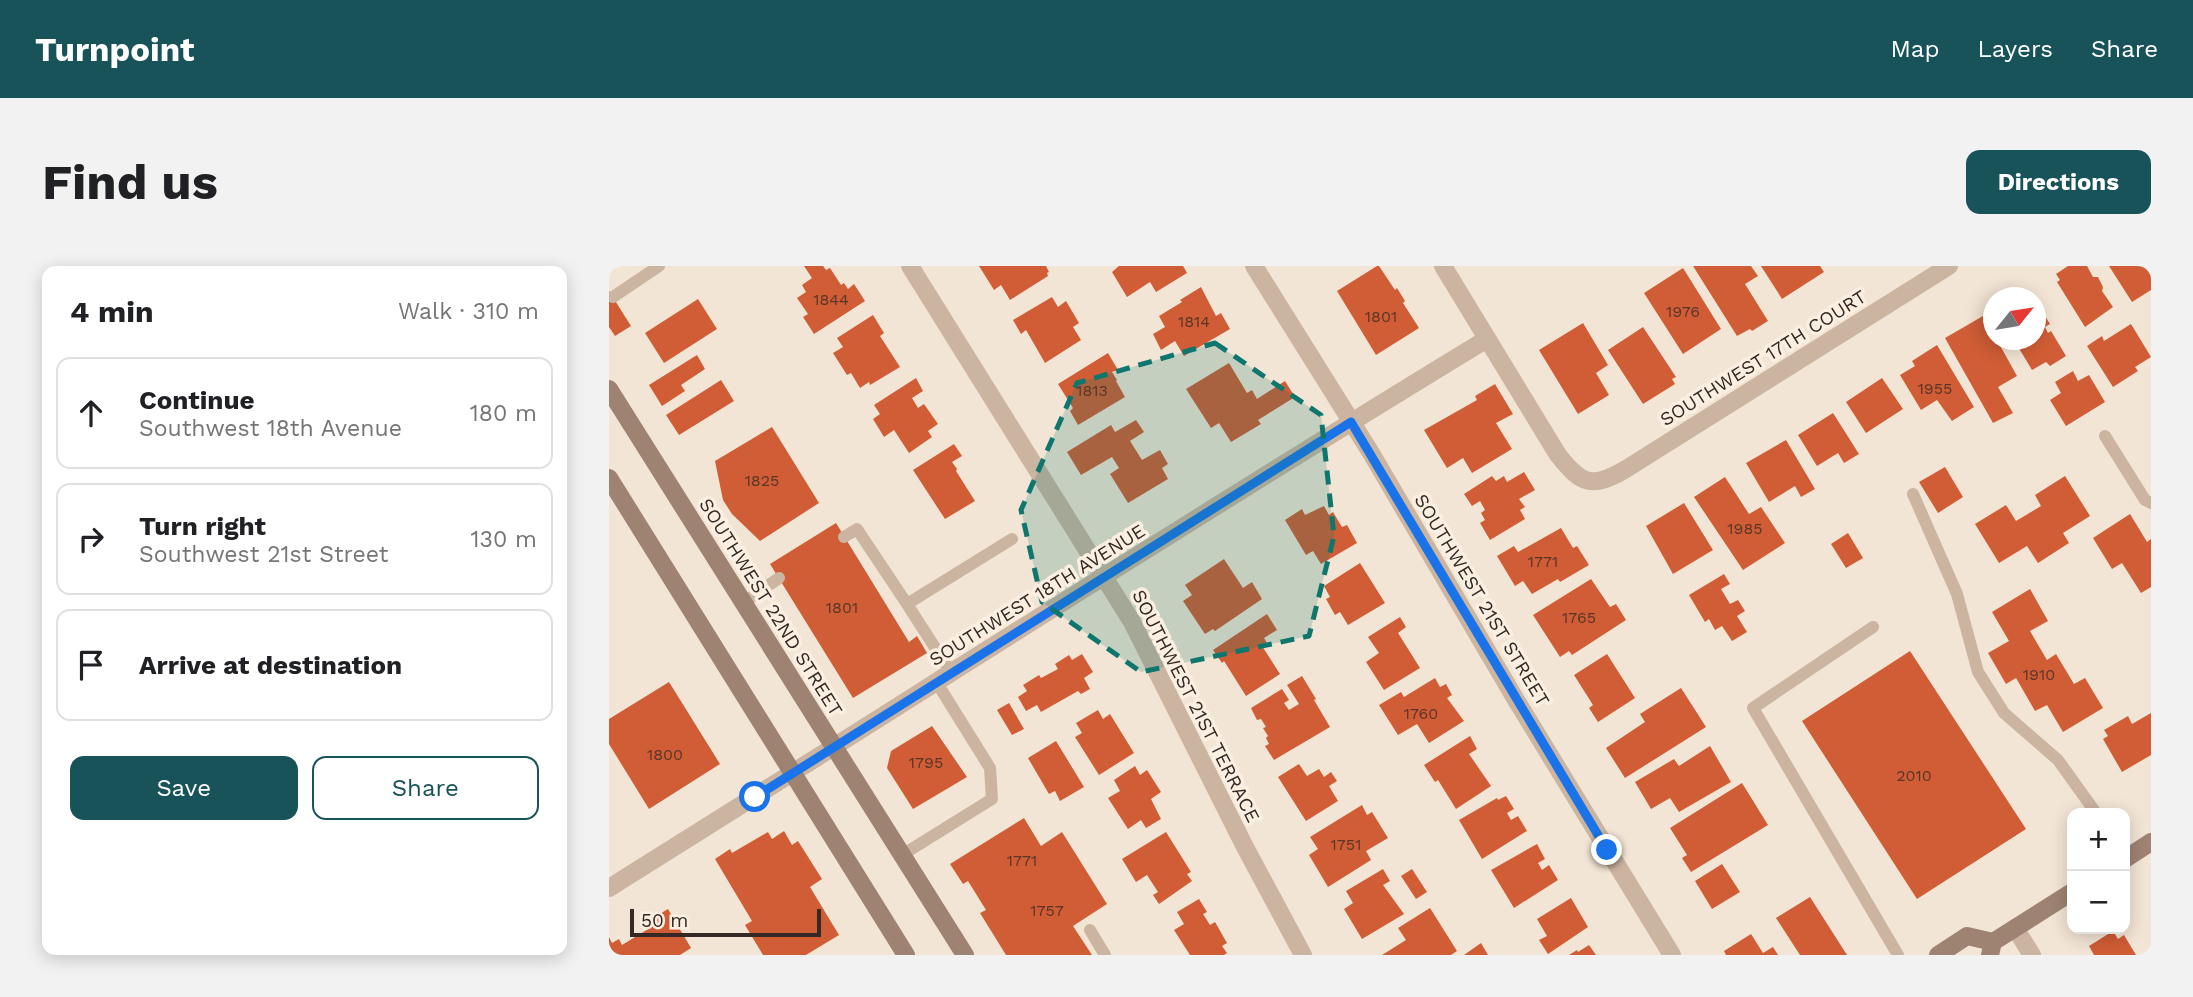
<!DOCTYPE html>
<html lang="en">
<head>
<meta charset="utf-8">
<style>
	:root { --surface:#fff; --page:#f2f2f2; --text:#202124; --muted:#757577; --line:#e0e0e0; --accent:#175359 }
	body { margin:0; font-family:"Work Sans",sans-serif; background:var(--page); color:var(--text) }
	.controls { position:absolute; right:21px; bottom:21px; display:grid; overflow:hidden; border-radius:14px; box-shadow:0 4px 18px #0003 }
	.controls button { width:63px; height:63px; display:grid; place-items:center; padding:0; border:0; border-bottom:2px solid var(--line); background:var(--surface); color:var(--text); font:35px sans-serif }
	.compass { position:absolute; left:1374px; top:21px; width:63px; height:63px; border-radius:50%; background:var(--surface); box-shadow:0 4px 18px #0003; rotate:60deg }
	.scale { position:absolute; left:21px; bottom:18px; width:191px; box-sizing:border-box; padding-left:7px; border:4px solid #342924; border-top:0; font-size:19px; line-height:24px; white-space:nowrap; color:#342924; -webkit-text-stroke:5px #faefe1; paint-order:stroke }
	.stop { position:absolute; width:21px; height:21px; margin:-16px; border:5px solid #1a73e8; border-radius:50%; background:#fff }
	.stop.end { background:#1a73e8; border-color:#fff; box-shadow:0 2px 7px #0008 }
	.list { margin:0; padding:0; list-style:none }
	h2 { display:flex; justify-content:space-between; align-items:center; height:91px; margin:0; padding:0 28px; font-size:30px }
	h2 small { font-size:23px; font-weight:400; color:var(--muted) }
	.list li { display:grid; grid-template-columns:46px 1fr auto; gap:21px; align-items:center; box-sizing:border-box; height:112px; margin:0 14px 14px; padding:0 14px; border:2px solid var(--line); border-radius:14px }
	.list b { display:block; font-size:26px; white-space:nowrap }
	.list p { margin:0; font-size:23px; white-space:nowrap; color:var(--muted) }
	.list em { font-size:23px; font-style:normal; color:var(--muted) }
	.actions { display:flex; gap:14px; padding:21px 28px }
	.actions a { flex:1; padding:16px 0; border:2px solid var(--accent); border-radius:14px; text-align:center; font-size:24px; color:var(--accent) }
	.actions .main { background:var(--accent); color:#fff }
	.icon { flex:none; width:38px; height:38px; fill:none; stroke:currentColor; stroke-width:2; stroke-linecap:round; stroke-linejoin:round }
	.map { position:relative; flex:none; width:1542px; height:689px; overflow:hidden; border-radius:14px }
	header { display:flex; align-items:center; gap:42px; box-sizing:border-box; height:98px; padding:0 35px; background:var(--accent); color:#fff }
	header strong { font-size:33px }
	nav { display:flex; gap:38px; margin-inline-start:auto; font-size:24px }
	.intro { display:flex; align-items:center; justify-content:space-between; box-sizing:border-box; height:168px; padding:0 42px }
	h1 { margin:0; font-size:49px }
	.button { padding:18px 32px; border-radius:14px; background:var(--accent); color:#fff; font-size:24px; font-weight:700 }
	main { display:flex; gap:42px; padding:0 42px }
	aside { flex:1; background:var(--surface); border-radius:14px; box-shadow:0 4px 18px #0003 }
	.map>svg:first-child { display:block }
	.building { fill:#d05d35 }
	.lines { fill:none; stroke-linecap:round; stroke-linejoin:round }
	.lane { stroke:#cbb4a0; stroke-width:12 }
	.street { stroke:#cbb4a0; stroke-width:18 }
	.secondary { stroke:#9f8372; stroke-width:18 }
	.route { stroke:#1a73e8; stroke-width:9 }
	.marked { fill:#0f766e; fill-opacity:0.2; stroke:#0f766e; stroke-width:5; stroke-dasharray:14 9; stroke-linejoin:round }
	.labels { text-anchor:middle; dominant-baseline:central; stroke-width:7; stroke-linejoin:round; paint-order:stroke }
	.number-label { font-size:16px; fill:#5b3628 }
	.street-label { font-size:19px; fill:#342924; stroke:#faefe1 }
</style>
</head>
<body>
<header>
<strong>Turnpoint</strong>
<nav><a>Map</a><a>Layers</a><a>Share</a></nav>
</header>
<div class="intro"><h1>Find us</h1><a class="button">Directions</a></div>
<main>
<aside>
<h2>4 min<small>Walk · 310 m</small></h2>
<ul class="list">
<li><svg class="icon" aria-label="ahead" viewBox="0 0 24 24"><path d="M12 20V5M6 11l6-6 6 6"/></svg><div><b>Continue</b><p>Southwest 18th Avenue</p></div><em>180 m</em></li>
<li><svg class="icon" aria-label="right" viewBox="0 0 24 24"><path d="M7 20v-9h11M14 6l5 5-5 5"/></svg><div><b>Turn right</b><p>Southwest 21st Street</p></div><em>130 m</em></li>
<li><svg class="icon" aria-label="arrive" viewBox="0 0 24 24"><path d="M6 21V4h12l-3 4 3 4H6"/></svg><div><b>Arrive at destination</b></div></li>
</ul>
<div class="actions"><a class="main">Save</a><a>Share</a></div>
</aside>
<div class="map">
<svg width="1542" height="689" viewBox="0 0 1542 689">
	<rect width="100%" height="100%" fill="#f3e5d5"/>
	<!-- building -->
	<g class="building">
		<path d="M195,0H214L217,4L221,2L232,19L235,17L239,23L245,18L256,35L205,68L194,51L199,48L188,32L197,26L193,19L203,12Z"/>
		<path d="M370,0H437L440,6L438,7L439,10L401,34L392,19L385,24Z"/>
		<path d="M510,0H574L578,7L547,26L541,16L518,31L503,6Z"/>
		<path d="M768,0H770L786,24L788,22L796,35L794,37L810,62L767,89L728,25Z"/>
		<path d="M1084,0H1142L1149,10L1136,18L1159,55L1143,65L1141,63L1128,70Z"/>
		<path d="M1152,0H1211L1215,6L1173,33Z"/>
		<path d="M1459,0H1478L1484,11H1489L1494,21L1493,25L1504,41L1476,61L1448,16L1451,14L1447,8Z"/>
		<path d="M1500,0H1539L1542,5V24L1523,36Z"/>
		<path d="M1074,2L1112,63L1074,88L1035,27Z"/>
		<path d="M592,21L607,50L612,47L621,63L575,90L566,75L552,84L544,68L556,61L550,50L573,36L571,34Z"/>
		<path d="M0,25L22,60L6,70L0,61Z"/>
		<path d="M443,31L449,41L457,35L470,57L464,61L472,74L436,97L417,64L412,68L404,54Z"/>
		<path d="M89,33L108,63L55,97L36,67Z"/>
		<path d="M1426,34L1441,58L1436,61L1439,67L1442,65L1457,90L1441,100L1437,96L1423,104L1405,74H1426Z"/>
		<path d="M264,49L275,67L271,70L291,101L261,119L260,116L251,122L242,107L238,109L224,87L234,81L228,72Z"/>
		<path d="M1374,50L1384,68V74H1388L1408,110L1389,121L1404,147L1384,157L1336,72Z"/>
		<path d="M974,57L999,99L987,107L1000,129L969,148L930,84Z"/>
		<path d="M1522,58L1542,91L1526,101L1529,105L1504,121L1478,80L1493,70L1495,75Z"/>
		<path d="M1034,61L1067,111L1063,113L1066,118L1034,138L999,84Z"/>
		<path d="M1328,79L1365,141L1343,155L1328,134L1312,144L1291,109L1306,100L1303,95Z"/>
		<path d="M499,87L509,104L503,106L508,114L507,115L516,131L469,159L461,145L464,142L449,118Z"/>
		<path d="M88,89L96,103L72,119L76,125L53,140L40,119Z"/>
		<path d="M620,97L638,127L643,124L648,133L676,115L686,131L649,154L652,158L622,176L610,157L602,162L577,123Z"/>
		<path d="M1464,105L1469,115L1480,109L1496,136L1457,160L1441,134L1452,127L1446,116Z"/>
		<path d="M307,112L314,125L303,132L309,142L315,138L329,158L319,165L323,171L300,187L285,164L275,171L264,153L271,148L265,139Z"/>
		<path d="M1273,112L1294,143L1257,167L1237,136Z"/>
		<path d="M112,114L125,135L70,169L57,149Z"/>
		<path d="M886,118L904,148L887,157L903,183L863,207L854,192L838,202L815,164L868,134L866,130Z"/>
		<path d="M1224,147L1250,188L1235,197L1229,187L1208,200L1189,169Z"/>
		<path d="M527,154L535,166L521,175L533,194L551,184L559,198L553,202L559,213L519,237L501,208L510,202L503,191L472,209L458,186L502,159L506,166Z"/>
		<path d="M163,161L210,237L151,275L123,248L114,234L106,195Z"/>
		<path d="M1177,174L1206,223L1192,231L1186,220L1160,236L1137,197Z"/>
		<path d="M345,178L353,190L343,196L348,203L347,205L366,235L336,253L304,204Z"/>
		<path d="M1336,201L1354,231L1329,247L1310,216Z"/>
		<path d="M915,206L926,224L910,233L916,241L911,244L916,253L881,274L871,257L876,254L872,247L876,244L871,235L863,240L855,228L883,210L887,215L895,210L898,216Z"/>
		<path d="M1456,210L1481,250L1454,267L1460,277L1429,297L1418,280L1390,297L1366,258L1397,239L1407,255L1432,240L1426,229Z"/>
		<path d="M1116,211L1140,248L1152,241L1176,277L1134,304L1085,231Z"/>
		<path d="M1075,237L1104,284L1064,308L1037,260Z"/>
		<path d="M715,240L720,249L724,246L733,261L738,259L748,277L712,298L704,285L697,289L676,254L693,243L696,249Z"/>
		<path d="M1521,248L1538,276L1542,273V321L1532,327L1513,297L1503,303L1484,272Z"/>
		<path d="M227,257L300,376L308,370L318,387L244,432L161,298Z"/>
		<path d="M952,262L964,282L968,280L980,299L951,316L949,313L923,328L914,315L906,320L888,290L905,280L909,286Z"/>
		<path d="M1239,267L1254,292L1237,302L1222,278Z"/>
		<path d="M615,293L634,322L643,316L653,333L606,365L604,363L596,368L574,335L583,329L576,319Z"/>
		<path d="M751,297L776,337L739,359L731,346L726,349L717,333L721,331L715,320Z"/>
		<path d="M1115,308L1121,318L1112,323L1121,338L1129,334L1136,345L1128,350L1138,366L1123,375L1113,360L1106,364L1100,353L1096,356L1080,329Z"/>
		<path d="M982,313L1001,341L1007,338L1017,354L963,389L960,385L951,391L924,349Z"/>
		<path d="M1421,323L1439,355L1421,365L1438,394L1447,388L1465,418L1476,412L1494,442L1454,466L1438,439L1426,445L1407,412L1397,418L1379,387L1400,375L1383,346Z"/>
		<path d="M658,348L668,364L655,372L658,377L653,380L671,408L637,430L615,395L613,397L604,384Z"/>
		<path d="M791,351L797,361L789,367L811,402L775,424L757,396L770,387L759,371Z"/>
		<path d="M1301,385L1417,563L1308,633L1193,455Z"/>
		<path d="M473,388L484,406L475,412L481,423L472,428L469,425L432,446L428,439L417,445L409,431L418,425L414,419L430,409L432,412L449,403L446,398L460,389L463,394Z"/>
		<path d="M998,388L1026,432L989,456L980,442L984,439L965,409Z"/>
		<path d="M693,410L707,433L705,434L721,461L665,494L656,480L660,478L657,472L659,470L654,462L657,461L652,453L648,454L642,442L673,423L680,434L675,437L680,444L690,438L678,419Z"/>
		<path d="M826,412L831,421L837,418L843,429L838,432L855,455L820,477L808,458L789,469L770,439L792,426L795,431Z"/>
		<path d="M60,416L111,498L40,543L0,478V453Z"/>
		<path d="M1072,422L1097,461L1016,512L997,482L1036,456L1031,448Z"/>
		<path d="M400,437L415,463L403,469L388,444Z"/>
		<path d="M489,444L494,453L501,448L525,487L490,509L466,471L473,467L467,457Z"/>
		<path d="M1542,447V489L1513,506L1494,473L1499,470L1495,464L1519,450L1523,458Z"/>
		<path d="M323,460L358,511L304,543L278,502L282,485Z"/>
		<path d="M861,470L868,483L860,488L882,520L847,543L829,514L826,516L815,499Z"/>
		<path d="M447,475L475,521L451,535L446,525L440,528L419,492Z"/>
		<path d="M1101,480L1122,516L1070,546L1061,532L1042,543L1026,516L1065,493L1070,500Z"/>
		<path d="M690,498L698,510L710,503L715,511L722,506L728,515L720,520L729,535L697,555L669,511Z"/>
		<path d="M526,500L531,509L538,504L552,526L542,533L552,553L537,562L532,554L519,563L499,532L511,525L505,514Z"/>
		<path d="M1133,517L1159,559L1082,606L1073,592L1078,589L1061,562Z"/>
		<path d="M897,530L905,543L898,547L902,554L909,550L918,565L873,593L850,554L888,532L889,534Z"/>
		<path d="M753,539L758,549L763,546L779,572L757,585L762,594L719,621L700,589L709,583L701,571Z"/>
		<path d="M415,552L432,580L453,566L498,638L464,660L483,689H397L371,647L377,644L359,615L354,618L341,598Z"/>
		<path d="M175,565L183,579L189,575L213,613L201,621L230,669L197,689H154L136,659L143,655L106,593L121,583L123,587L159,566L163,573Z"/>
		<path d="M557,566L582,606L578,608L583,615L550,638L544,629L549,626L538,609L527,616L513,593Z"/>
		<path d="M928,578L936,593L929,597L933,604L940,599L949,614L905,642L882,604Z"/>
		<path d="M1113,598L1131,626L1103,643L1086,615Z"/>
		<path d="M774,603L781,615L774,619L795,648L753,673L735,643L744,637L737,625Z"/>
		<path d="M803,603L818,626L807,633L792,610Z"/>
		<path d="M1201,631L1238,689H1191L1167,652Z"/>
		<path d="M962,632L979,661L939,688L930,674L938,670L928,653Z"/>
		<path d="M590,633L598,646L594,648L601,659L606,656L618,677L613,680L618,687L615,689H581L565,664L575,658L568,646Z"/>
		<path d="M821,642L848,685L842,689H773L797,674L789,662Z"/>
		<path d="M59,643L82,682L71,689H0V671L3,677L10,673L13,679L41,662L37,656Z"/>
		<path d="M1504,665L1509,673L1515,669L1527,689H1485L1480,680Z"/>
		<path d="M1142,668L1154,687L1164,681L1169,689H1117L1115,685Z"/>
		<path d="M872,677L879,689H855Z"/>
		<path d="M980,679L987,689H960L968,684L969,686Z"/>
	</g>
	<g class="lines">
		<!-- lane -->
		<g class="lane">
			<path d="M4,31L50,0"/>
			<path d="M1496,170L1536,234L1542,237"/>
			<path d="M1304,228L1348,328L1369,406L1395,447L1449,494L1487,547"/>
			<path d="M235,271L248,263L298,338"/>
			<path d="M134,337L170,312"/>
			<path d="M1264,361L1144,442L1289,689"/>
			<path d="M343,408L298,338L403,273"/>
			<path d="M293,589L383,533L381,502L328,417"/>
			<path d="M481,664L496,689"/>
		</g>
		<!-- street -->
		<g class="street">
			<path d="M301,0L523,356L636,581L694,689"/>
			<path d="M645,0L762,187L907,434L1063,689"/>
			<path d="M834,0L949,189C973,219 983,223 1017,203L1340,0"/>
			<path d="M0,622C293,439 583,252 878,73"/>
			<path d="M1406,662L1423,689"/>
		</g>
		<!-- secondary -->
		<g class="secondary">
			<path d="M0,123L356,689"/>
			<path d="M0,212L297,689"/>
			<path d="M1516,593L1542,576"/>
			<path d="M1329,689L1358,670L1384,676"/>
			<path d="M1381,689L1384,676L1463,626"/>
		</g>
	</g>
	<g class="lines">
		<!-- route -->
		<path class="route" d="M146,531L742,156L998,584"/>
	</g>
	<!-- marked area -->
	<path class="marked" d="M606,77L712,149L725,270L700,370L532,406L433,336L412,244L468,117Z"/>
	<g class="labels">
		<!-- number labels -->
		<g class="number-label">
			<text x="222" y="33">1844</text>
			<text x="1074" y="45">1976</text>
			<text x="772" y="50">1801</text>
			<text x="585" y="55">1814</text>
			<text x="1326" y="122">1955</text>
			<text x="483" y="124">1813</text>
			<text x="153" y="214">1825</text>
			<text x="1136" y="262">1985</text>
			<text x="934" y="295">1771</text>
			<text x="233" y="341">1801</text>
			<text x="970" y="351">1765</text>
			<text x="1430" y="408">1910</text>
			<text x="812" y="447">1760</text>
			<text x="56" y="488">1800</text>
			<text x="317" y="496">1795</text>
			<text x="1305" y="509">2010</text>
			<text x="737" y="578">1751</text>
			<text x="413" y="594">1771</text>
			<text x="438" y="644">1757</text>
		</g>
		<!-- street labels -->
		<g class="street-label">
			<text transform="translate(1154 92) rotate(-32)">SOUTHWEST 17TH COURT</text>
			<text transform="translate(428 329) rotate(-32)">SOUTHWEST 18TH AVENUE</text>
			<text transform="translate(873 334) rotate(59)">SOUTHWEST 21ST STREET</text>
			<text transform="translate(162 341) rotate(58)">SOUTHWEST 22ND STREET</text>
			<text transform="translate(587 440) rotate(63)">SOUTHWEST 21ST TERRACE</text>
		</g>
	</g>
</svg>
<div class="controls">
<button>+</button>
<button>−</button>
</div>
<svg class="compass" viewBox="-18 -18 36 36"><path d="M0-13l5 13h-10z" fill="#e53935"/><path d="M0 13l5-13h-10z" fill="#757577"/></svg>
<div class="scale">50 m</div>
<div class="stop" style="left:146px;top:531px"></div>
<div class="stop end" style="left:998px;top:584px"></div>
</div>
</main>
</body>
</html>
